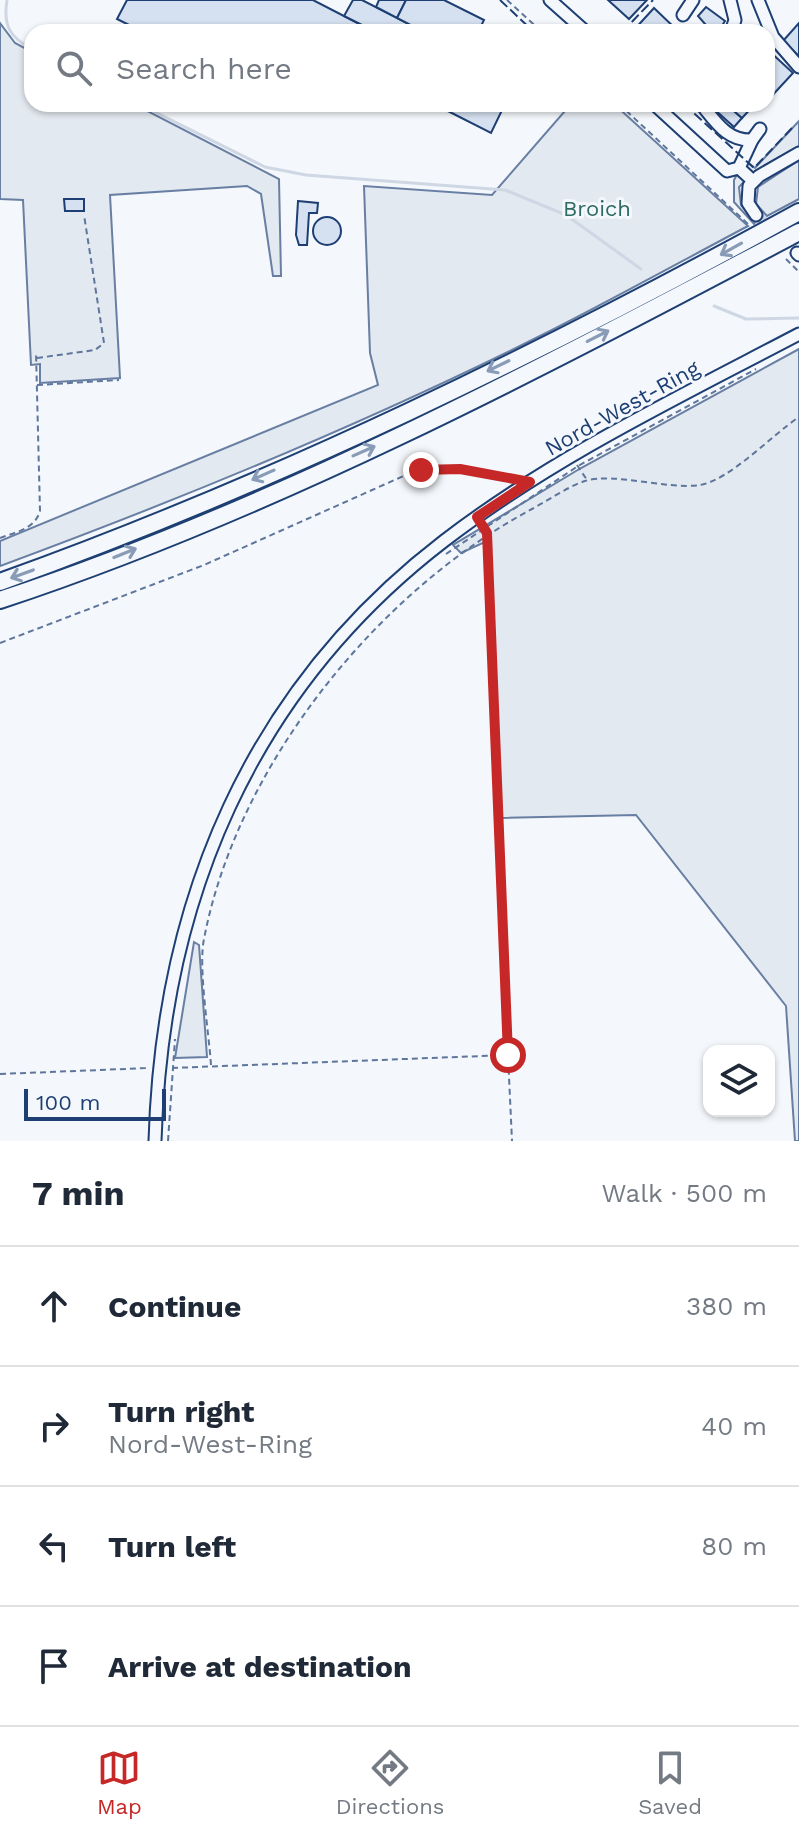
<!DOCTYPE html>
<html lang="en">
<head>
<meta charset="utf-8">
<style>
	:root { --surface:#fff; --page:#f2f2f3; --text:#1f2937; --muted:#747a83; --line:#e0e1e3; --accent:#c62828 }
	body { margin:0; font-family:"Work Sans",sans-serif; background:var(--page); color:var(--text) }
	.controls { position:absolute; right:24px; bottom:24px; display:grid; overflow:hidden; border-radius:16px; box-shadow:0 2px 6px #0004 }
	.controls button { width:72px; height:72px; display:grid; place-items:center; padding:0; border:0; border-bottom:2px solid var(--line); background:var(--surface); color:var(--text); font:40px sans-serif }
	.scale { position:absolute; left:24px; bottom:20px; width:142px; box-sizing:border-box; padding-left:8px; border:4px solid #1d3f73; border-top:0; font-size:22px; line-height:28px; white-space:nowrap; color:#1d3f73; -webkit-text-stroke:6px #f4f7fb; paint-order:stroke }
	.stop { position:absolute; width:24px; height:24px; margin:-18px; border:6px solid #c62828; border-radius:50%; background:#fff }
	.stop.end { background:#c62828; border-color:#fff; box-shadow:0 2px 8px #0008 }
	.list { margin:0; padding:0; list-style:none }
	h2 { display:flex; justify-content:space-between; align-items:center; height:104px; margin:0; padding:0 32px; font-size:34px }
	h2 small { font-size:26px; font-weight:400; color:var(--muted) }
	.list li { display:grid; grid-template-columns:52px 1fr auto; gap:24px; align-items:center; box-sizing:border-box; height:120px; padding:0 32px; border-top:2px solid var(--line) }
	.list b { display:block; font-size:30px; white-space:nowrap }
	.list p { margin:0; font-size:26px; white-space:nowrap; color:var(--muted) }
	.list em { font-size:26px; font-style:normal; color:var(--muted) }
	.icon { flex:none; width:44px; height:44px; fill:none; stroke:currentColor; stroke-width:2; stroke-linecap:round; stroke-linejoin:round }
	.map { position:relative; flex:none; width:799px; height:1141px; overflow:hidden }
	.search { position:absolute; background:var(--surface); box-shadow:0 2px 6px #0004; left:24px; right:24px; top:24px; height:88px; display:flex; align-items:center; gap:20px; box-sizing:border-box; padding:0 28px; border-radius:24px; color:var(--muted); font-size:30px }
	.sheet { height:584px; background:var(--surface) }
	nav { display:flex; justify-content:space-around; align-items:center; box-sizing:border-box; height:112px; border-top:2px solid var(--line); background:var(--surface); font-size:22px; color:var(--muted) }
	nav a { display:grid; justify-items:center; gap:4px }
	nav .on { color:var(--accent) }
	.map>svg:first-child { display:block }
	.green { fill:#e3e9f0; stroke:#687fa3; stroke-width:2 }
	.lines { fill:none; stroke-linecap:round; stroke-linejoin:round }
	.stream { stroke:#cfd7e4; stroke-width:3 }
	.building { fill:#d5e0f0; stroke:#1d3f73; stroke-width:2 }
	.minor-tunnel { stroke:#c9d2e0; stroke-width:11; stroke-dasharray:11 5.5; stroke-linecap:butt }
	.minor-casing { stroke:#1d3f73; stroke-width:15 }
	.highway-casing { stroke:#1d3f73; stroke-width:20 }
	.path { stroke:#5e769c; stroke-width:2; stroke-dasharray:6 4; stroke-linecap:butt }
	.minor { stroke:#f4f7fb; stroke-width:11 }
	.highway { stroke:#f4f7fb; stroke-width:16 }
	.fence { stroke:#1d3f73; stroke-width:2; stroke-dasharray:10 4; stroke-linecap:butt }
	.oneway { stroke:#889bb7 }
	.route { stroke:#c62828; stroke-width:10 }
	.labels { text-anchor:middle; dominant-baseline:central; stroke-width:6; stroke-linejoin:round; paint-order:stroke }
	.park-label { font-size:22px; fill:#2c6c60; stroke:#f4f7fb }
	.street-label { font-size:22px; fill:#1d3f73; stroke:#f4f7fb }
</style>
</head>
<body>
<div class="map">
<svg width="799" height="1141" viewBox="0 0 799 1141">
	<rect width="100%" height="100%" fill="#f4f7fb"/>
	<!-- green -->
	<g class="green">
		<path d="M0,23L15,43L32,52V104H134L279,179L281,276H273L261,194L247,186L110,195L120,378L40,383V364L31,365L23,200L0,199Z"/>
		<path d="M571,104H614L748,226C682,261 617,297 550,331C373,420 187,497 0,566V541L378,385L370,353L364,186L492,195Z"/>
		<path d="M799,121V146L752,173L739,187L741,205L756,221L754,224L734,202V180L745,160L755,168Z"/>
		<path d="M799,160V199L767,216L756,204L758,187Z"/>
		<path d="M799,349V1141H795L786,1006L636,815L501,818L489,540L461,553L453,545L581,468Z"/>
		<path d="M194,942L199,945L207,1057L175,1058Z"/>
	</g>
	<g class="lines">
		<!-- stream -->
		<g class="stream">
			<path d="M7,0C3,25 9,37 32,49"/>
			<path d="M139,104L265,167L306,175L505,190L566,215L641,269"/>
			<path d="M714,306L746,319L799,318"/>
		</g>
	</g>
	<!-- building -->
	<g class="building">
		<path d="M127,0H313L375,32H143L117,19Z"/>
		<path d="M353,0H362L415,27L413,32H376L344,16Z"/>
		<path d="M379,0H406L397,18L376,7Z"/>
		<path d="M406,0H444L484,20L478,32H424L397,18Z"/>
		<path d="M608,0H647L629,19Z"/>
		<path d="M706,7L725,21L718,32L702,30L706,25L698,16Z"/>
		<path d="M654,8L679,32H632Z"/>
		<path d="M799,23V56L783,41Z"/>
		<path d="M767,49L793,73L769,99L767,98Z"/>
		<path d="M434,104H505L491,133Z"/>
		<path d="M716,104H726L742,118L734,127L713,108Z"/>
		<path d="M726,104H755L742,118Z"/>
		<path d="M64,199H84V211H65Z"/>
		<path d="M298,201L318,203L317,213H309L307,245H299L296,235Z"/>
		<circle cx="327" cy="231" r="14"/>
	</g>
	<g class="lines">
		<!-- minor-tunnel -->
		<path class="minor-tunnel" d="M756,215L797,253"/>
		<defs>
			<g id="minor">
				<path d="M550,0L586,32"/>
				<path d="M730,0L735,20L731,32"/>
				<path d="M758,0L773,37L799,67"/>
				<path d="M683,15L693,0"/>
				<path d="M654,104L727,171L739,168"/>
				<path d="M701,104C716,122 727,141 752,140L760,129"/>
				<path d="M752,140L739,168L753,181"/>
				<path d="M756,215L748,203L749,186L759,176L799,153"/>
				<path d="M797,253L799,255"/>
				<path d="M155,1141C162,901 250,690 444,541C552,458 679,397 799,334"/>
			</g>
			<g id="highway">
				<path d="M0,582C276,483 542,353 799,212"/>
				<path d="M0,600C278,508 541,368 799,232"/>
			</g>
		</defs>
		<!-- minor casing -->
		<use href="#minor" class="minor-casing"/>
		<!-- highway casing -->
		<use href="#highway" class="highway-casing"/>
		<!-- path -->
		<g class="path">
			<path d="M507,0L542,32"/>
			<path d="M619,104L748,224"/>
			<path d="M786,259L799,272"/>
			<path d="M37,358L95,350L104,343L84,215"/>
			<path d="M37,385L119,380"/>
			<path d="M577,465L587,480"/>
			<path d="M483,526L487,533L508,1054"/>
			<path d="M0,538C16,532 35,529 40,511L36,352"/>
			<path d="M446,554L578,466L756,369"/>
			<path d="M0,643L204,565L408,474L440,468L515,480"/>
			<path d="M211,1065C209,1034 198,966 204,939C237,765 378,591 532,509C549,500 567,487 585,481C614,472 668,490 700,485C730,480 772,435 799,417"/>
			<path d="M172,1068L508,1055L512,1141"/>
			<path d="M0,1074L149,1068"/>
			<path d="M168,1141L175,1039"/>
		</g>
		<!-- minor -->
		<use href="#minor" class="minor"/>
		<!-- highway -->
		<use href="#highway" class="highway"/>
		<!-- fence -->
		<g class="fence">
			<path d="M500,0L534,32"/>
			<path d="M622,32L653,0"/>
			<path d="M684,104L754,168L792,128"/>
		</g>
	</g>
	<!-- one-way arrows -->
	<defs><path id="oneway-shaft" d="M-6 0H5M1.5-3L5.5 0L1.5 3" fill="none" stroke-width="1.6" stroke-linecap="round" stroke-linejoin="round" transform="scale(2)"/></defs>
	<g class="oneway">
		<use href="#oneway-shaft" transform="translate(731 249) rotate(151)"/>
		<use href="#oneway-shaft" transform="translate(598 336) rotate(-27)"/>
		<use href="#oneway-shaft" transform="translate(498 366) rotate(154)"/>
		<use href="#oneway-shaft" transform="translate(364 451) rotate(-24)"/>
		<use href="#oneway-shaft" transform="translate(263 475) rotate(156)"/>
		<use href="#oneway-shaft" transform="translate(125 553) rotate(-22)"/>
		<use href="#oneway-shaft" transform="translate(22 574) rotate(160)"/>
	</g>
	<g class="lines">
		<!-- route -->
		<path class="route" d="M421,470L460,469L530,482L477,517L487,533L508,1055"/>
	</g>
	<g class="labels">
		<!-- park labels -->
		<g class="park-label">
			<text x="597" y="208">Broich</text>
		</g>
		<!-- street labels -->
		<g class="street-label">
			<text transform="translate(622 408) rotate(-29)">Nord-West-Ring</text>
		</g>
	</g>
</svg>
<div class="controls">
<button><svg class="icon" aria-label="layers" viewBox="0 0 24 24"><path d="M12 4l9 5-9 5-9-5zM3 14l9 5 9-5"/></svg></button>
</div>
<div class="scale">100 m</div>
<div class="stop" style="left:508px;top:1055px"></div>
<div class="stop end" style="left:421px;top:470px"></div>
<div class="search"><svg class="icon" aria-label="search" viewBox="0 0 24 24"><circle cx="10" cy="10" r="6"/><path d="M15 15l6 6"/></svg>Search here</div>
</div>
<section class="sheet">
<h2>7 min<small>Walk · 500 m</small></h2>
<ul class="list">
<li><svg class="icon" aria-label="ahead" viewBox="0 0 24 24"><path d="M12 20V5M6 11l6-6 6 6"/></svg><div><b>Continue</b></div><em>380 m</em></li>
<li><svg class="icon" aria-label="right" viewBox="0 0 24 24"><path d="M7 20v-9h11M14 6l5 5-5 5"/></svg><div><b>Turn right</b><p>Nord-West-Ring</p></div><em>40 m</em></li>
<li><svg class="icon" aria-label="left" viewBox="0 0 24 24"><path d="M17 20v-9H6M10 6l-5 5 5 5"/></svg><div><b>Turn left</b></div><em>80 m</em></li>
<li><svg class="icon" aria-label="arrive" viewBox="0 0 24 24"><path d="M6 21V4h12l-3 4 3 4H6"/></svg><div><b>Arrive at destination</b></div></li>
</ul>
</section>
<nav>
<a class="on"><svg class="icon" aria-label="map" viewBox="0 0 24 24"><path d="M3 6l6-2 6 2 6-2v14l-6 2-6-2-6 2zM9 4v14M15 6v14"/></svg>Map</a>
<a><svg class="icon" aria-label="directions" viewBox="0 0 24 24"><path d="M12 3l9 9-9 9-9-9zM9 14v-3h6M13 9l2 2-2 2"/></svg>Directions</a>
<a><svg class="icon" aria-label="saved" viewBox="0 0 24 24"><path d="M7 4h10v16l-5-4-5 4z"/></svg>Saved</a>
</nav>
</body>
</html>
